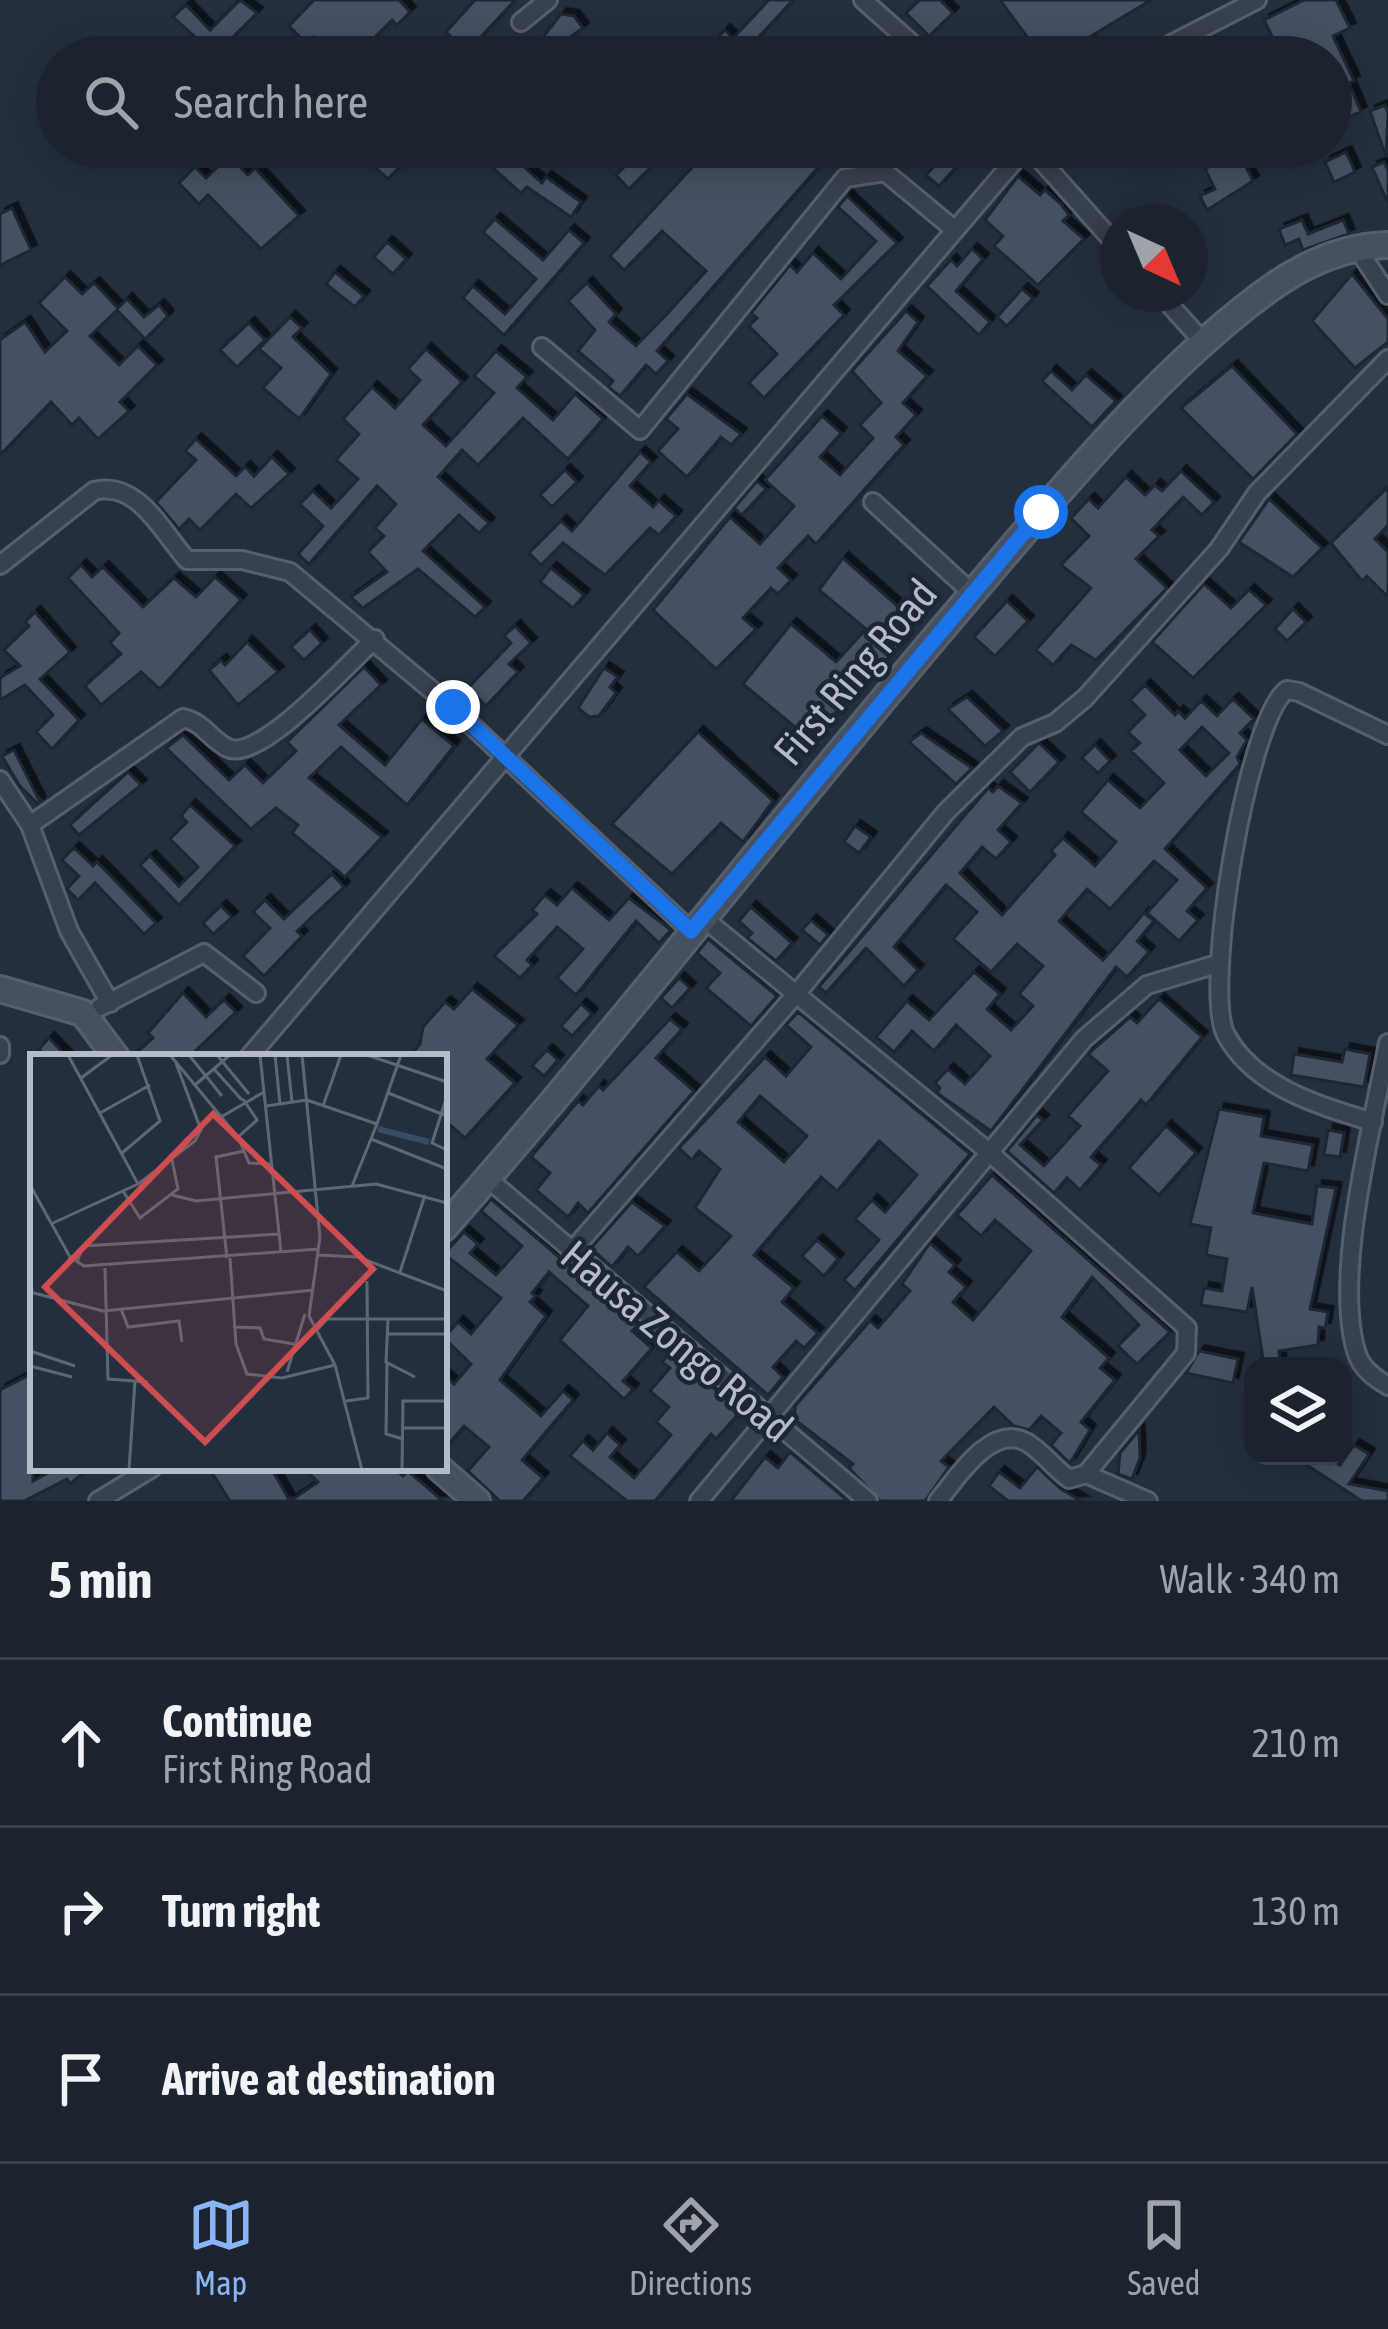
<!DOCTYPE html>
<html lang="en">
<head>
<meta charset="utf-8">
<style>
	:root { --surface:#1b232e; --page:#282f3a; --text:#f1f3f6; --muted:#a0a4aa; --line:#39404a; --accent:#8ab4f8 }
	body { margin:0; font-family:"Asap Condensed",sans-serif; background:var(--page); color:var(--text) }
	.controls { position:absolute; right:36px; bottom:36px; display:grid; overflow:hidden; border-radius:24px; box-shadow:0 6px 30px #0003 }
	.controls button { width:108px; height:108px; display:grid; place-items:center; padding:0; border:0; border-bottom:3px solid var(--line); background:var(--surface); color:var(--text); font:60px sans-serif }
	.compass { position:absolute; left:1100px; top:204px; width:108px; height:108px; border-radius:50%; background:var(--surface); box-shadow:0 6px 30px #0003; rotate:136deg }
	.stop { position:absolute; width:36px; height:36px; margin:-27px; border:9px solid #1a73e8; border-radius:50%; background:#fff }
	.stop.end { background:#1a73e8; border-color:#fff; box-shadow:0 3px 12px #0008 }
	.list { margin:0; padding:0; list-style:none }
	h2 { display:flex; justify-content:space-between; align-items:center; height:156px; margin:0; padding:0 48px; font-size:51px }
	h2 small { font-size:39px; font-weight:400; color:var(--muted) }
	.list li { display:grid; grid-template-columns:78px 1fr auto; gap:36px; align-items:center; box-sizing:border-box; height:168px; padding:0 48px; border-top:3px solid var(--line) }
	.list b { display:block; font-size:45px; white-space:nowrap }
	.list p { margin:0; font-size:39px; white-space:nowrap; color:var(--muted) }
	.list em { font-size:39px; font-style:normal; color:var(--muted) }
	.icon { flex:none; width:66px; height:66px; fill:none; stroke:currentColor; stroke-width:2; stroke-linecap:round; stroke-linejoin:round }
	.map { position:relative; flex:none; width:1388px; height:1501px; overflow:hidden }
	.search { position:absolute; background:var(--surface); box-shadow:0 6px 30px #0003; left:36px; right:36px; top:36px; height:132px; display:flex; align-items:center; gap:30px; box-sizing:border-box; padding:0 42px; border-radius:66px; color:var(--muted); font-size:45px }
	.sheet { height:660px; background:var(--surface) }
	nav { display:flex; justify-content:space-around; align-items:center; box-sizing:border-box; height:168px; border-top:3px solid var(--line); background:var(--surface); font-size:33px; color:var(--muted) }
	nav a { display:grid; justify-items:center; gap:6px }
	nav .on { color:var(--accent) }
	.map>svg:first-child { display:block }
	.building { fill:#455162; stroke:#1f2835; stroke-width:3; fill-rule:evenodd; filter:url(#shadow) }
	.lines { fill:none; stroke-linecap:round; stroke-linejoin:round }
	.street-casing { stroke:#565f6c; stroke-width:22 }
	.secondary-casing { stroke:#565f6c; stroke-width:30 }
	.street { stroke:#38414e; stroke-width:16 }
	.secondary { stroke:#465061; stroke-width:24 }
	.route { stroke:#1a73e8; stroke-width:15 }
	.labels { text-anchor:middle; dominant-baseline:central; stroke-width:9; stroke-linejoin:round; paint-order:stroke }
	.street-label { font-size:42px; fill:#b4bcc9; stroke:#1d2633 }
	.inset-river { fill:none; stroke:#394c67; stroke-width:6 }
	.inset-road { fill:none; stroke:#5e6776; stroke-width:3 }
	.view { fill:#ce4d50; fill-opacity:0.15; stroke:#ce4d50; stroke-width:6 }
	.inset-edge { fill:none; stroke:#b4bcc9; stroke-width:6 }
</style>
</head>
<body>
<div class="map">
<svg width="1388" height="1501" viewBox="0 0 1388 1501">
	<defs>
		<filter id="shadow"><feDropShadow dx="5.5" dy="-5.5" stdDeviation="0" flood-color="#0009"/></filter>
	</defs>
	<rect width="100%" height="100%" fill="#242f3e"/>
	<!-- building -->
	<g class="building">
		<path d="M240,0L257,13L215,55L173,17L186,5L210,30Z"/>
		<path d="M314,0H399L410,12L397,25L392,20L363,49L371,57H334L313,37L306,43L289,26Z"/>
		<path d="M475,0H515L462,57H435L452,38L446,32Z"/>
		<path d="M769,0H793L740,57H731L715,40L725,30L733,38Z"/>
		<path d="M920,0H940L953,13L929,36L906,13Z"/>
		<path d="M1000,0H1151L1088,38L1097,52L1090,57H1042Z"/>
		<path d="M1304,0H1336L1350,28L1333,36L1354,81L1349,83L1361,112L1331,124V57H1282L1264,20Z"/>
		<path d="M561,14L574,16L583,28L563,42L570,48L563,57H538L546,48L539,42Z"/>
		<path d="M1385,105L1388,113L1386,157L1370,111Z"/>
		<path d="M645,147H671L629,189L616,175Z"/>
		<path d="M711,147L730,156L739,147H788L802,160L814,147H836L657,351L668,361L656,374L646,365L620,396L608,387L613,381L578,351L595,330L568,301L587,283L616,314L609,322L636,346L667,314L706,271L662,231L624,270L610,256Z"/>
		<path d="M876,147H918L899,167Z"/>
		<path d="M952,147L965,157L939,186L926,175Z"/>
		<path d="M391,152L403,163L388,179L376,168Z"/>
		<path d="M508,152L542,183L546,177L581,202L571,217L527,187L521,193L493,168Z"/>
		<path d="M1239,152L1253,181L1207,210L1200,196L1215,189L1205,169Z"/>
		<path d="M1346,152L1355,172L1334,182L1325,162Z"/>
		<path d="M229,156L248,175L255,168L299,216L261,249L208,195L199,204L179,183L195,167L206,178Z"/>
		<path d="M1384,162L1388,170V203L1372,167Z"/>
		<path d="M1018,176L1040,195L1045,190L1060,203L1069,215L1063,221L1084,239L1038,285L994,246L1003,236L985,220Z"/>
		<path d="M847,196L897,243L834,305L844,315L764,398L749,383L777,354L749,326L757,318L751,313L790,265L797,272L813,253L841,279L876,241L838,207Z"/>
		<path d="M12,208L31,250L0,265V214Z"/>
		<path d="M495,219L543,260L569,230L584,243L504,335L463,298L473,286L505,314L536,279L483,232Z"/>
		<path d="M1302,220L1308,234L1343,220L1349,234L1303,250L1299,239L1285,245L1279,229Z"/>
		<path d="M387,242L406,259L393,274L374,257Z"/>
		<path d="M972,249L983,259L956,291L990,322L979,335L927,286L951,260L957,266Z"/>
		<path d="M335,272L364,296L355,307L326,284Z"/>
		<path d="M1352,274L1388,319V342L1355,368L1312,321Z"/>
		<path d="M65,277L82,294L94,283L118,308L127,299L144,317L159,305L168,316L145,339L117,310L90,336L119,365L138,346L157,365L120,402L129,411L98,439L79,418L72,425L51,402L0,455V340L25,322L45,352L67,331L39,303Z"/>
		<path d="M1022,289L1033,298L1007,326L997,317Z"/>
		<path d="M906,311L918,322L898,351L927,376L903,403L916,415L896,437L904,445L816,544L808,536L778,568L791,580L778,594L771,588L743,618L756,629L716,669L653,610L730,517L760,544L779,523L794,506L765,480L822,416L841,433L820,457L840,475L873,438L860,425L881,403L852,371Z"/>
		<path d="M290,317L302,328L293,337L331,374L299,419L263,388L281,368L259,349Z"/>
		<path d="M249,323L265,340L237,367L220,350Z"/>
		<path d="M426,349L462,382L423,425L446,446L494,393L474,376L496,351L527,377L517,388L553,420L575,394L603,419L568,459L523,418L478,465L462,450L438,477L489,523L479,533L459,515L423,551L485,607L475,617L418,569L363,608L351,597L387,572L368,552L384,536L375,528L396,504L377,486L309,564L298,554L323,526L300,504L313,491L331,508L358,479L336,460L359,434L343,419L372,387L395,408L420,380L408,369Z"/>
		<path d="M1232,366L1297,434L1253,479L1181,408Z"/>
		<path d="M1051,371L1072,390L1086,375L1116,401L1092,427L1042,381Z"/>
		<path d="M687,394L741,434L731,445L721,437L687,477L658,451L678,429L666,419Z"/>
		<path d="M196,439L236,476L245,467L254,476L272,457L289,474L251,508L236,494L200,530L189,519L179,529L156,502L196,460L185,451Z"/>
		<path d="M640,452L651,462L630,486L653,507L659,501L676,516L659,535L650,528L605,575L563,543L541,565L529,553L561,521L572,531Z"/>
		<path d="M565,470L577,482L552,507L540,495Z"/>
		<path d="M1181,471L1214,502L1202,515L1183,497L1152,530L1159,536L1136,559L1167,588L1096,660L1071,645L1053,665L1036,650L1091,588L1061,565L1089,536L1071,518L1089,499L1098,508L1126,477L1145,495L1155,485L1162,491Z"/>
		<path d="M757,481L766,489L742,515L734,508Z"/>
		<path d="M1388,487V525L1375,539L1388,552V597L1367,576L1362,581L1331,543Z"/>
		<path d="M1269,499L1322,548L1293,577L1239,542Z"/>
		<path d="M843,558L902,610L891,626L906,639L831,717L821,708L800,731L743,684L791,624L836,662L866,629L819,590Z"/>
		<path d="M81,565L92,577L103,567L143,607L174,578L196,597L215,577L241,600L160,689L141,672L101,705L85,686L121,654L110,643L119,633L68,578Z"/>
		<path d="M551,568L584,595L573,608L540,582Z"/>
		<path d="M1204,584L1231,608L1249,590L1266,605L1193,678L1152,642Z"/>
		<path d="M1007,601L1028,621L995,656L974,637Z"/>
		<path d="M1293,609L1306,622L1287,641L1275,629Z"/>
		<path d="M35,612L70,652L40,679L79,720L52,749L36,732L53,715L25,685L0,700V678L20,666L4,650L29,626L25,622Z"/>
		<path d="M515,626L531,643L509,664L518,672L486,706L468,688L511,643L504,636Z"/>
		<path d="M310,630L322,643L304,660L291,647Z"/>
		<path d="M247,642L278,672L238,705L209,670L221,660L225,665Z"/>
		<path d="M364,667L381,685L339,725L385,765L422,719L454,746L407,805L341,747L309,778L382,837L345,877L292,833L298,825L276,808L251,829L166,748L183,735L229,780L245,765L263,783L296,751L287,742Z"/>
		<path d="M604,668L618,677L610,687L616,693L599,716L589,717L578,708Z"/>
		<path d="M1145,685L1175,715L1178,711L1185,718L1201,701L1217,716L1233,699L1254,719L1240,733L1247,740L1237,757L1240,764L1165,849L1207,888L1187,911L1198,920L1179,941L1147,913L1177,880L1154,861L1110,909L1087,889L1059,921L1103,960L1144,913L1154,921L1137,941L1149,952L1127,977L1116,967L991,1131L937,1093L940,1088L935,1083L948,1069L965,1084L990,1056L956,1025L934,1051L912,1031L894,1052L876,1037L907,1001L929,1020L974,972L1000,994L987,1009L1011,1030L1033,1006L1019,994L1043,966L1017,944L991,972L953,939L977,912L946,885L894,947L918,970L904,986L866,948L826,993L819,987L988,788L993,792L998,786L1022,803L998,830L1011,842L996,859L982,847L960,873L1002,915L1055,855L1051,851L1063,838L1095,866L1116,842L1081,812L1108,780L1140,808L1164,783L1131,751L1140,743L1128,732L1145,715L1130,700ZM1202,727L1229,753L1206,776L1180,750Z"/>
		<path d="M967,697L1003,731L985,746L948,709Z"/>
		<path d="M698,732L773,801L743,842L721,823L672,874L612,824Z"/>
		<path d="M921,733L956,757L972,768L956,784L909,742Z"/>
		<path d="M1039,743L1059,762L1030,792L1010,772Z"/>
		<path d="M1095,745L1110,761L1098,773L1082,758Z"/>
		<path d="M14,750L40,802L38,804L19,785L2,756Z"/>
		<path d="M128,772L141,785L79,835L70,825Z"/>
		<path d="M190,805L235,846L179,905L140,865L150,856L179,886L198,867L170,839L187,822L181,816Z"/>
		<path d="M855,826L871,837L859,853L844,842Z"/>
		<path d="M74,848L93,866L97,862L156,923L144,934L95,883L78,900L67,889L79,876L62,860Z"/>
		<path d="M332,874L344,887L297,931L302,936L264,976L243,956L270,928L253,912L265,900L284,919Z"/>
		<path d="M572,888L609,920L629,898L671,930L659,943L636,921L576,995L557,978L583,949L557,927L527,960L532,965L520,978L494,956L537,914L532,910L545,895L557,905Z"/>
		<path d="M221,906L232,917L213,934L203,923Z"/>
		<path d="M751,907L792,943L776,961L747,938L752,933L739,921Z"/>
		<path d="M811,920L828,935L820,945L802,930Z"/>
		<path d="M708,939L777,996L751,1026L706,988L720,973L697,953Z"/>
		<path d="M679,978L690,988L672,1008L661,998Z"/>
		<path d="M472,989L518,1025L487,1059L515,1083L465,1138L444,1120V1057H409L420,1044L423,1027L445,1002L454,1009Z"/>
		<path d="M183,993L206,1017L224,1000L236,1012L189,1057H132L153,1038L148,1033Z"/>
		<path d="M1159,999L1202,1037L1146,1105L1141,1100L1091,1157L1101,1165L1080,1190L1067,1178L1054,1193L1007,1151L1037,1115L1043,1120L1020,1145L1044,1166L1080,1126L1068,1116L1108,1071L1088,1054L1130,1017L1137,1023Z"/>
		<path d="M581,1004L592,1014L572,1036L561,1026Z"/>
		<path d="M798,1012L970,1154L855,1290L844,1280L879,1240L855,1219L872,1200L885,1212L917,1175L879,1141L837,1191L821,1177L754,1255L794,1288L782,1302L818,1333L804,1348L796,1341L773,1367L783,1377L768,1395L644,1287L677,1252L699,1271L731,1236L695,1208L720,1169L699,1151L692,1160L679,1148L765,1057L786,1076L811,1047L786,1025ZM760,1096L807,1136L784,1162L738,1122Z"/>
		<path d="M670,1019L682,1029L656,1058L694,1091L588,1213L578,1203L568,1217L536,1190L550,1173L531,1157L578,1101L583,1105L599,1086L603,1090Z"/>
		<path d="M49,1038L67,1057H47L39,1049Z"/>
		<path d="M1345,1049L1370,1054L1364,1087L1291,1075L1294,1054L1342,1062Z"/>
		<path d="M547,1050L558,1060L544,1076L532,1066Z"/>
		<path d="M1219,1109L1264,1117L1261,1136L1313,1145L1308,1171L1264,1163L1253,1213L1312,1224L1317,1186L1336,1188L1310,1309L1328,1312L1325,1328L1319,1327L1318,1345L1279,1351L1281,1366H1264L1252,1287L1247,1312L1201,1305L1204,1288L1222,1291L1227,1259L1206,1255L1211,1228L1190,1224Z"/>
		<path d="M1166,1126L1196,1153L1159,1195L1129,1168Z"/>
		<path d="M1328,1130L1344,1133L1340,1157L1324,1155Z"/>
		<path d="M992,1175L1170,1332L1137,1364L1118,1346L1139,1325L1092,1277L1062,1317L1109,1358L1100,1368L1115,1380L1081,1422L1090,1430L1070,1463L1051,1445L1061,1433L1041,1416L1029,1430L1014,1426L994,1407L941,1461L949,1467L925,1501H880L849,1468L853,1464L795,1420V1406L870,1321L878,1328L910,1291L902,1284L930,1243L955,1265L949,1272L966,1287L953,1302L973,1320L1031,1251L995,1220L981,1236L957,1215Z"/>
		<path d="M491,1199L638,1325L632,1331L652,1348L623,1381L633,1389L624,1399L560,1340L588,1306L549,1272L532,1293L536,1296L530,1302L546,1316L500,1380L541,1416L563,1391L573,1400L522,1460L543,1478L523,1501H500L468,1471L489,1447L464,1426L444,1449V1375L454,1384L471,1364L444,1338L458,1322L471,1334L501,1298L444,1254L464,1232L478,1244L470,1253L496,1275L522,1246L481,1211Z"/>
		<path d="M632,1202L665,1226L638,1256L628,1247L612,1267L591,1248Z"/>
		<path d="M817,1240L838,1259L824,1276L802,1256Z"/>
		<path d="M1199,1351L1238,1359L1233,1383L1186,1373Z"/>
		<path d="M671,1352L741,1411L716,1439L711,1434L655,1501H627L570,1456L583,1441L593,1450L607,1433L620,1445L610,1457L634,1478L671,1435L656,1422L669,1407L650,1391L670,1368L662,1362Z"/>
		<path d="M33,1373V1481L57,1468H88L70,1484L67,1479L24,1501H0V1390Z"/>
		<path d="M1139,1430L1140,1458L1132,1479L1126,1477L1118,1474L1120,1453Z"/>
		<path d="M1354,1445L1369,1454L1349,1484L1388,1491V1501H1362L1293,1456H1326L1340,1465Z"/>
		<path d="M790,1452L848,1501H731L765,1457L778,1468Z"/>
		<path d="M1037,1467L1061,1489L1081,1501H1008L989,1486L999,1472L1020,1488Z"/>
		<path d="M209,1468H271L290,1501L318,1482L304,1468H393L403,1476L408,1471L443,1501H230Z"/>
	</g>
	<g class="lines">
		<defs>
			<g id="street">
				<path d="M863,0L927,57"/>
				<path d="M521,22L548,0"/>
				<path d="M1146,57L1257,0"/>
				<path d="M1029,147L1118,247"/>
				<path d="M1357,248L1388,295"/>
				<path d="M1160,294L1205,344"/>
				<path d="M542,347L640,430L845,178L885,172L955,230"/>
				<path d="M873,502L972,593"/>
				<path d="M0,565L94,491C137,480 161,530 187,560H242L290,572L453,708L691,931"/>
				<path d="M0,780L30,825L69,931L110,1003"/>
				<path d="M30,825L183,718C205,723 209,739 228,748C260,763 349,662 375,639"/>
				<path d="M702,917L990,1153L1187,1328L1186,1353L1086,1474L1069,1479C1054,1468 1042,1451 1026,1442C991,1423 956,1479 938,1501"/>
				<path d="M100,1007L204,953L256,993"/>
				<path d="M1388,1043C1373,1125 1332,1276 1357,1354C1362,1369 1375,1378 1388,1386"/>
				<path d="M0,1046V1054"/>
				<path d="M249,1057L1026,147"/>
				<path d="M1373,1122C1321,1106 1255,1088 1226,1035C1202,990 1248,716 1287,690L1299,692L1388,735"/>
				<path d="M488,1179L868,1501"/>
				<path d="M571,1252L797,993L946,812L1022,737L1055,723L1085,698L1219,549L1257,493L1388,359"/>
				<path d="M1086,1474L1148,1501"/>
				<path d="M98,1501L152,1468"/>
				<path d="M699,1501L1084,1039L1147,985L1217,964"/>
			</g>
			<g id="secondary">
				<path d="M0,989L83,1013L116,1057"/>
				<path d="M444,1228C622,1026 786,812 961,607C1049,503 1167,359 1278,283C1311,261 1348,246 1388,245"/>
				<path d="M439,1468L477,1501"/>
			</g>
		</defs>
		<!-- street casing -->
		<use href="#street" class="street-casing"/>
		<!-- secondary casing -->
		<use href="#secondary" class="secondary-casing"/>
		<!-- street -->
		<use href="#street" class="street"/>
		<!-- secondary -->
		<use href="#secondary" class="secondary"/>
	</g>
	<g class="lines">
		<!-- route -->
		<path class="route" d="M453,707L691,931L1041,512"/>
	</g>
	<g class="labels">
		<!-- street labels -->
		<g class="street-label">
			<text transform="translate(855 672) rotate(-50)">First Ring Road</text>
			<text transform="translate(677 1341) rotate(40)">Hausa Zongo Road</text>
		</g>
	</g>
	<!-- overview -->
	<g transform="translate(30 1054)">
		<rect width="417" height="417" fill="#242f3e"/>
		<path class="inset-river" d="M348,75L399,88"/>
		<path class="inset-road" d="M38,1L108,130M140,1L208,83L219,109L242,110M159,1L192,42M187,1L219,40M230,1L251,198M245,1L250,50M257,1L262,48M272,1L290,183L279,262L305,311L332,416M337,1L417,28M184,15L212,46M51,24L82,1M165,31L200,1M358,39L417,62M417,42L402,89L417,96M236,52L277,46L347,70L371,1M293,52L311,1M70,59L120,31M191,63L234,38M208,83L227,66L213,45M341,85L417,115M92,99L130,67L107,1M0,131L40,203L54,212L289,195M322,132L347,70M93,137L110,164L148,135L142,106M142,141L166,147L346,130L417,149M23,169L108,130L165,87L171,76L146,9M288,201L328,203L417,237M197,204L186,103L214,97M200,204L206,290L217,320L252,324L305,311M47,208L53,192L249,180M75,214L78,325L118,328M370,218L395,141M0,238L73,257L284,236M91,255L98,273L149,267L152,288M358,265L356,308L385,323M203,273L230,274L234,285L264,290M287,276L297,265H417M357,280H417M0,297L45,312M357,310L356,380L373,385M0,312L42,323M257,318L275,260M316,347L338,344L337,227M373,374H417M99,416L105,327M372,416L373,347H417"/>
		<path class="view" d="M183,60L343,215L175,388L15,233Z"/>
		<rect width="417" height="417" class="inset-edge"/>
	</g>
</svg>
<div class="controls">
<button><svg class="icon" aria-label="layers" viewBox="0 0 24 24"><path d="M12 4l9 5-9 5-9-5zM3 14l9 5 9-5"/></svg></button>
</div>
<svg class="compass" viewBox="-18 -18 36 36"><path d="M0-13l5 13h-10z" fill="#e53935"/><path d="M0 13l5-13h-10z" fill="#a0a4aa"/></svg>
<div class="stop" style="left:1041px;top:512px"></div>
<div class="stop end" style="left:453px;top:707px"></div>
<div class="search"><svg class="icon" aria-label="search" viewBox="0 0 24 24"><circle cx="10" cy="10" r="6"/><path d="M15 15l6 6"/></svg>Search here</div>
</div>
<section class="sheet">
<h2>5 min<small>Walk · 340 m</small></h2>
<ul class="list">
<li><svg class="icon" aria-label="ahead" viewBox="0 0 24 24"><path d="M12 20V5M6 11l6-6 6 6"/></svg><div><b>Continue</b><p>First Ring Road</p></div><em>210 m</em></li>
<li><svg class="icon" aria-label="right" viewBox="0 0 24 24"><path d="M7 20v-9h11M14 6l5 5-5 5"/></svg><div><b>Turn right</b></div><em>130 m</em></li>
<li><svg class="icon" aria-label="arrive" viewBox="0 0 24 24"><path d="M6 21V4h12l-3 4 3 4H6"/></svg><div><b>Arrive at destination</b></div></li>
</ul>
</section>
<nav>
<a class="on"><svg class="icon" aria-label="map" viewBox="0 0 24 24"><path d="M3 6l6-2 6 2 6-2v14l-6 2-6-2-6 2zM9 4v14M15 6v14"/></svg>Map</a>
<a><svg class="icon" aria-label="directions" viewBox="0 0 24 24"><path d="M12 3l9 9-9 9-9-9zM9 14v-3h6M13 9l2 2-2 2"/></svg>Directions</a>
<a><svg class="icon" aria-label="saved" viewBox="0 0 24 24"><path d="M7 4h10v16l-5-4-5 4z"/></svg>Saved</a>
</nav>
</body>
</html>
